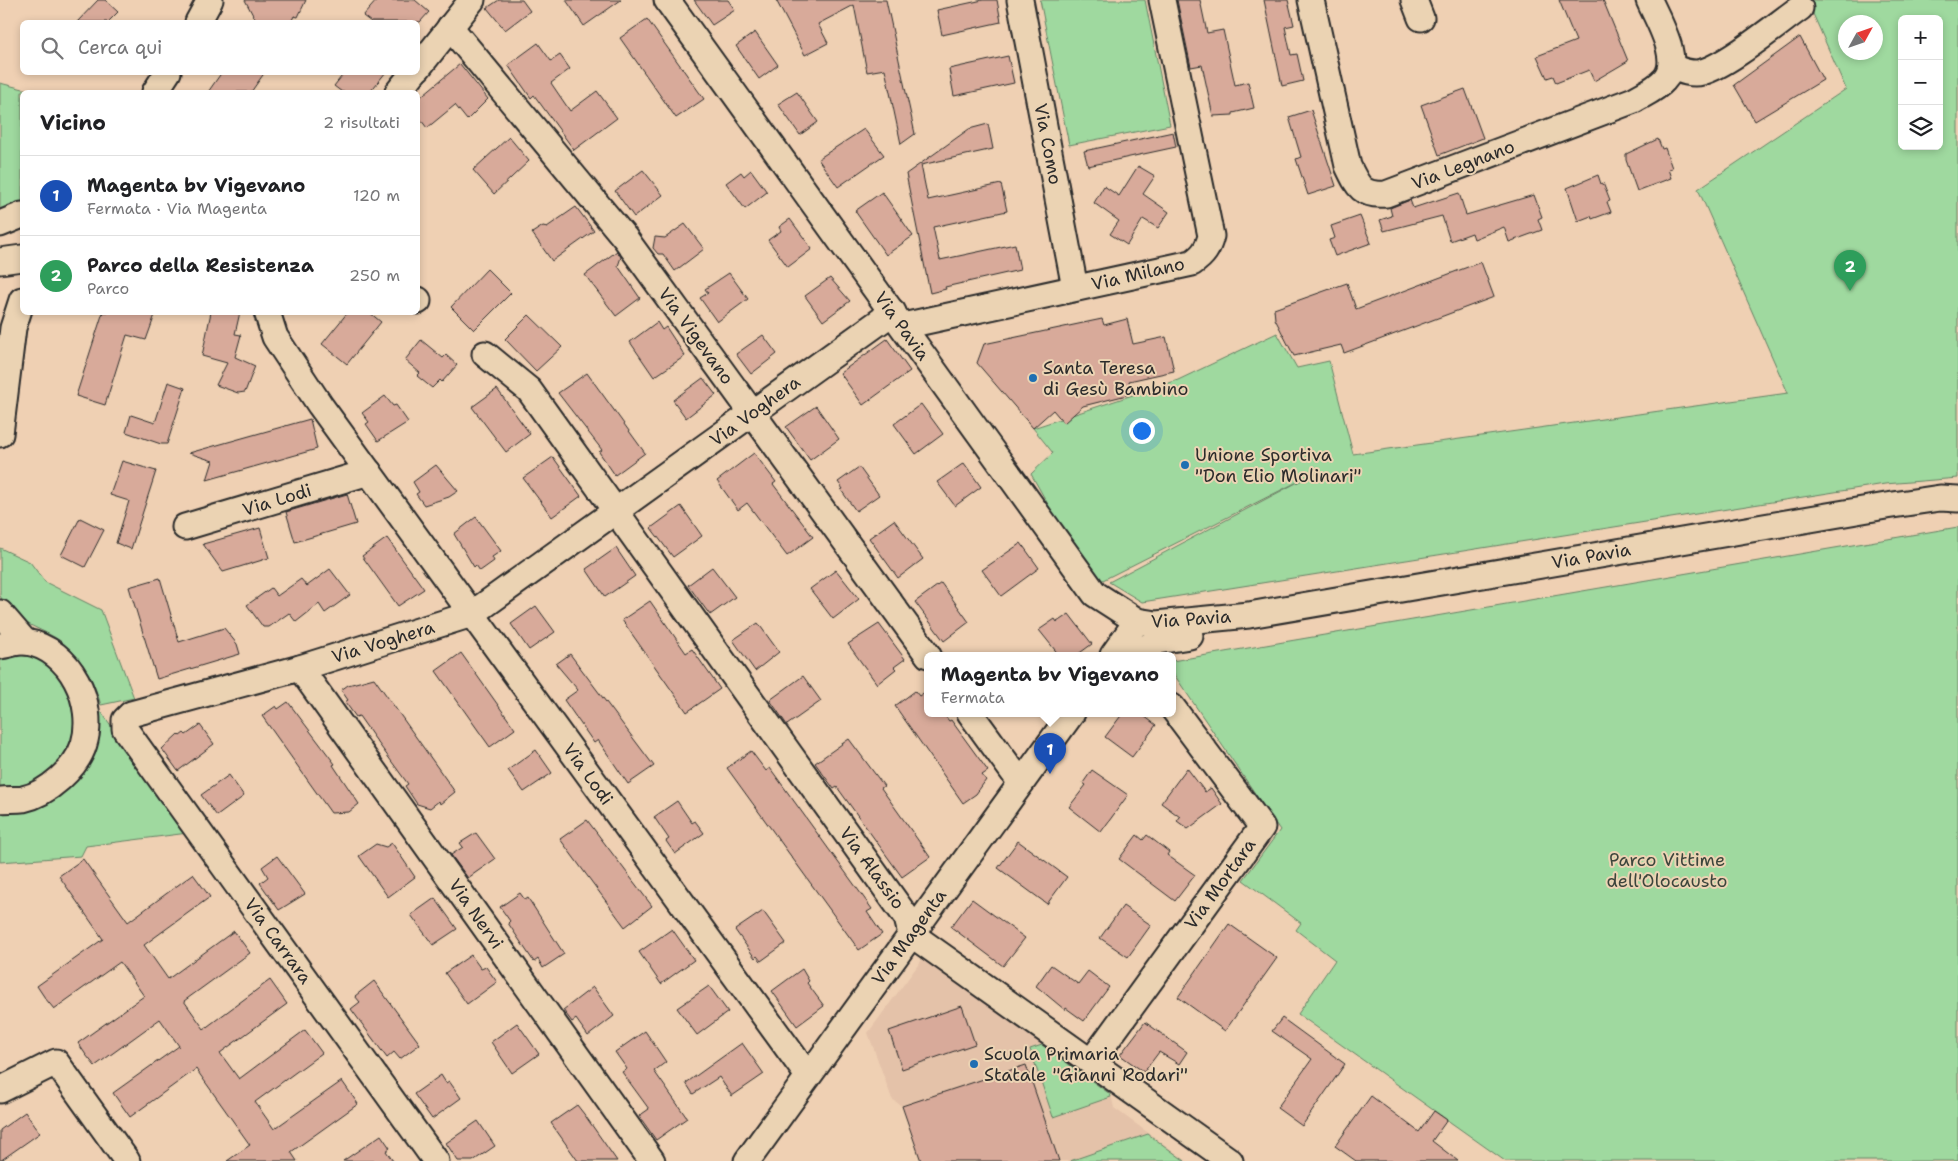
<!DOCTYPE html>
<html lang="it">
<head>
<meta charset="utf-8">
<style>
	:root { --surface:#fff; --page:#f6f6f6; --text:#202124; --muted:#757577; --line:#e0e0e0; --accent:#1f6fb2 }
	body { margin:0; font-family:"Shantell Sans",sans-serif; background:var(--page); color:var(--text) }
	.controls { position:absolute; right:15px; top:15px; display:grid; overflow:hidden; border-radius:8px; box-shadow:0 2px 8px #0003 }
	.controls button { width:45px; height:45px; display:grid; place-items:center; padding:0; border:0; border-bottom:1px solid var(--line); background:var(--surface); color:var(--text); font:25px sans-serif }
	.compass { position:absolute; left:1838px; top:15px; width:45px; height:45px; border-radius:50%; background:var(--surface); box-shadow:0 2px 8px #0003; rotate:50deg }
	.you { position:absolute; left:1141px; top:430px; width:18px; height:18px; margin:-12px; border:4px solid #fff; border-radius:50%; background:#1a73e8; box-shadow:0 0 0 8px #1a73e833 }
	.badge { display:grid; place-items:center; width:32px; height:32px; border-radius:50%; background:var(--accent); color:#fff; font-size:16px; font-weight:700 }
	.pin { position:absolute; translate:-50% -41px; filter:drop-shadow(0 1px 2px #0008) }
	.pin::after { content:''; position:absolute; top:26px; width:18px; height:15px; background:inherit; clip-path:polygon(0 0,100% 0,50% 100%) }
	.popup { position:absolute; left:924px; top:652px; width:252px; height:65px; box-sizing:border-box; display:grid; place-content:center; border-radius:8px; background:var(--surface); filter:drop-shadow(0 1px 4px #0005); font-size:16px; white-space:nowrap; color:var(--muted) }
	.popup b { font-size:19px; color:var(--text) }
	.popup::after { content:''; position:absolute; left:50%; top:100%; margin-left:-10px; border:10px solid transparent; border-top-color:var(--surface) }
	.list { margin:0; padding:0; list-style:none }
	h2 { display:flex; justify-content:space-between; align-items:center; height:65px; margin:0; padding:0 20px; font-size:21px }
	h2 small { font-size:16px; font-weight:400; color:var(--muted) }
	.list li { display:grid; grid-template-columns:32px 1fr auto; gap:15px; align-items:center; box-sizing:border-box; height:80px; padding:0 20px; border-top:1px solid var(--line) }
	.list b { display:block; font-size:19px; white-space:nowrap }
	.list p { margin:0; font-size:16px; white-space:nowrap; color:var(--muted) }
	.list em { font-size:16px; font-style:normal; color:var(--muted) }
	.icon { flex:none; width:28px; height:28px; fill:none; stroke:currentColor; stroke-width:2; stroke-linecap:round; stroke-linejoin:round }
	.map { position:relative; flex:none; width:1958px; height:1161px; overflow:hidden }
	.search { position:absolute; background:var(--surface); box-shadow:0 2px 8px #0003; left:20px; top:20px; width:400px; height:55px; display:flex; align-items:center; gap:12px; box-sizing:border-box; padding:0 18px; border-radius:8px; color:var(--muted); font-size:19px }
	.panel { position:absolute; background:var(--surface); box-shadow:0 2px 8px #0003; left:20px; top:90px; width:400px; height:225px; border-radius:8px }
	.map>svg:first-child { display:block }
	.built { fill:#e4c2a9 }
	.green { fill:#9fd99f; stroke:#658265; fill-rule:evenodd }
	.building { fill:#d8aa9a; stroke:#2b2b2b }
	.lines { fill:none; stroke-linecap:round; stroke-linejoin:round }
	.minor-casing { stroke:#2b2b2b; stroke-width:29 }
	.minor { stroke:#ebd3b3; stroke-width:25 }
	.poi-dot { fill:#1f6fb2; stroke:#ebd3b3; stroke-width:2 }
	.labels { text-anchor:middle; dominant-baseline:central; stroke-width:4; stroke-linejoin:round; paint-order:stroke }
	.street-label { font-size:18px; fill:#2b2b2b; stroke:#ebd3b3 }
	.poi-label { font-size:18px; fill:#2b2b2b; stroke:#ebd3b3; text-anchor:start }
	.park-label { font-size:18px; fill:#3c453c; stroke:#ebd3b3 }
</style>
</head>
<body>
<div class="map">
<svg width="1958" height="1161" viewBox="0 0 1958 1161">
	<rect width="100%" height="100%" fill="#efd0b3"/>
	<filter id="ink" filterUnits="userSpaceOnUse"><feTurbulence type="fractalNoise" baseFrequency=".02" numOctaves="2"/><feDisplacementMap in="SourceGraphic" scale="10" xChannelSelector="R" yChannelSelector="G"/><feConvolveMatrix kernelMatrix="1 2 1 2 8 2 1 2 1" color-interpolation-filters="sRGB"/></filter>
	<g filter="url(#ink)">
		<!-- built -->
		<path class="built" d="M925,960L1111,1094L1114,1108L1187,1161H921L903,1107L892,1099L868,1033L921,961Z"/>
		<!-- green -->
		<g class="green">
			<path d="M1040,0H1145L1170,125L1069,145Z"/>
			<path d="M1807,0H1958V478L1885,484L1142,602L1109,582L1317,472L1099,582L1063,531L1031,474L1053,453L1033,428L1178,380L1277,333L1297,368L1329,361L1353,454L1788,393L1698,189L1846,89ZM1902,19H1939V146H1902ZM1846,22H1876V52H1846Z"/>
			<path d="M0,83L35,92H22V208L0,218Z"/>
			<path d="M1958,527V1161H1505L1298,1014L1335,960L1296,930L1301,923L1243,880L1280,830L1173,673L1172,661Z"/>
			<path d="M0,548L30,562L45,582L101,610L134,698L101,705C94,681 83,659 63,643C45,628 7,622 0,595C0,582 0,562 0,548Z"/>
			<path d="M26,652C32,655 41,658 47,662C94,697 80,761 30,785C22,789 9,788 0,790V655Z"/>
			<path d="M97,706L188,833L86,846L81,856L0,862V811L31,808Z"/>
			<path d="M1042,1045L1110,1094L1111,1097L1053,1117L1030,1049Z"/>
			<path d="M1148,1134L1185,1161H1070Z"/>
		</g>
		<!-- building -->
		<g class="building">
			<path d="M98,0H105L118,12L108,22H77Z"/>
			<path d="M245,0H306L298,17L294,16L291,22H264L255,19Z"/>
			<path d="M377,0H415L429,12L420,22H371L363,16Z"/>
			<path d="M499,0H522L530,11L505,30L487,8Z"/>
			<path d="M566,0H621L584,26Z"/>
			<path d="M694,0H728L735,10L712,25Z"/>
			<path d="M776,0H886L915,134L901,144L885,69L867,72L854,5L818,24L828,43L805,55Z"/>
			<path d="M983,0H997L1001,22L942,35L937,10Z"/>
			<path d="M1177,0H1200L1207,33L1223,30L1235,85L1248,82L1254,108L1233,113V115L1213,116L1202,65L1191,67Z"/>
			<path d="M1264,0H1288L1294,25L1285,27L1291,55L1297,54L1303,81L1282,86Z"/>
			<path d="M1559,0H1603L1628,61L1594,81L1589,70L1556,83L1553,76L1547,78L1537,56L1576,41Z"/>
			<path d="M647,19L704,99L676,118L620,38Z"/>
			<path d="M755,32L778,65L759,79L736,46Z"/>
			<path d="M1800,37L1823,80L1755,121L1734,85Z"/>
			<path d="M538,43L551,61L560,55L570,69L551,83L570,111L597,91L617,118L574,150L534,95L531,98L508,65Z"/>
			<path d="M1008,56L1014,83L954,96L949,69Z"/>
			<path d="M460,64L488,99L467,120L455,105L427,128L418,116V99Z"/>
			<path d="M222,72H265L251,92H208Z"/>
			<path d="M345,72H386L370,92H342L334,86Z"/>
			<path d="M1465,89L1483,138L1439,155L1421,105Z"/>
			<path d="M797,92L818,122L800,135L778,104Z"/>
			<path d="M1311,110L1336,186L1308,195L1296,159L1301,157L1289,117Z"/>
			<path d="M988,124L993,149L921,165L928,200L1001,184L1007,211L933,227L940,260L1015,244L1020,270L945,287L946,289L930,293L906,174L969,129Z"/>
			<path d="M864,129L884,155L838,187L818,159Z"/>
			<path d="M1173,132L1176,147L1088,166L1084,151Z"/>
			<path d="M509,137L529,161L494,194L473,170Z"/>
			<path d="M1658,139L1662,149L1665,148L1672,168L1668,169L1671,178L1637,191L1626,160V154Z"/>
			<path d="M1138,166L1155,176L1143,194L1169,212L1158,228L1143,219L1127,245L1110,234L1119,221L1094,203L1104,186L1119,196Z"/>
			<path d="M643,170L663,195L634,217L615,191Z"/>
			<path d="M751,170L767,192L745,209L726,183L741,172L744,176Z"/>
			<path d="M1598,175L1601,184L1603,183L1610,201L1607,202L1611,212L1592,219L1591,216L1578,221L1567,188Z"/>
			<path d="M882,192L913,236L886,255L855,211Z"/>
			<path d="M1459,193L1466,215L1534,195L1542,217L1538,219L1542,230L1509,242L1504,227L1474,239L1472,233L1450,241L1442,216L1384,231L1380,220L1392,216L1390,208L1410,200L1413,208Z"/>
			<path d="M576,207L594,231L552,261L532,233L543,226L547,227Z"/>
			<path d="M1360,216L1371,243L1335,256L1329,240L1335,238L1331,226Z"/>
			<path d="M790,219L812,249L788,267L768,240L781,231L779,227Z"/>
			<path d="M685,224L704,249L675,271L663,254H658L653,248L655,237L665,238Z"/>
			<path d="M617,251L621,257L618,266L640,298L616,316L585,275Z"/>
			<path d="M1481,262L1494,297L1344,353L1341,345L1294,356L1275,319L1274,309L1347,283L1356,309Z"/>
			<path d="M487,269L511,293L474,330L451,307Z"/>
			<path d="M729,273L748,299L717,322L700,298L708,293L705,289Z"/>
			<path d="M830,278L850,301L823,321L805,296Z"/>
			<path d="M103,312H156L146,340L127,335L105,405L76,396Z"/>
			<path d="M211,312H240L235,334L241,335L235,357L255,366L245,392L238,393L216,385L227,363L202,356Z"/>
			<path d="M348,312H369L381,322L347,364L322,344Z"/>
			<path d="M529,315L562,347L536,371L505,339Z"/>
			<path d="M1102,319L1104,325L1127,319L1133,344L1166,337L1174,371L1129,381L1131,394L1083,406L1064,423L1053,410L1033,428L977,363L984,344Z"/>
			<path d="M657,322L662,330L666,327L685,356L654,377L630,342Z"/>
			<path d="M763,335L777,354L751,374L736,354Z"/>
			<path d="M887,339L910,371L863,405L840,373Z"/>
			<path d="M421,340L443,358L446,355L457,365L442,382L440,380L432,388L417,376L420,373L405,360Z"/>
			<path d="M587,373L645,453L615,475L599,452L602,450L558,393Z"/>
			<path d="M703,378L716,395L686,418L673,400Z"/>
			<path d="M168,382L185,388L167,444H161L126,432L131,415L155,423Z"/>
			<path d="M497,389L530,434L506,452L472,407Z"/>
			<path d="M385,396L393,406L396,405L408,422L378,441L366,424L369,422L362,413Z"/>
			<path d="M921,404L943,434L916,454L894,424Z"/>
			<path d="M816,406L839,439L810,460L786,427Z"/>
			<path d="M310,419L317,449L207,480L213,461L189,453Z"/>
			<path d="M754,453L776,482L773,484L813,537L787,556L747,503L738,510L717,481Z"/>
			<path d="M553,457L581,496L552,517L523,478Z"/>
			<path d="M122,461L156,471L131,549L116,543L129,501L110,495Z"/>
			<path d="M964,463L981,487L955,506L937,482Z"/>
			<path d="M436,465L458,491L449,497L424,505L416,494L419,492L413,482Z"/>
			<path d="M859,467L879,495L856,511L841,490L843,489L838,482Z"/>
			<path d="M347,494L356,524L295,542L286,512Z"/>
			<path d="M681,506L702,536L673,557L651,528Z"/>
			<path d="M476,517L501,551L492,557L494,561L480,571L476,565L474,567L454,534Z"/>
			<path d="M80,518L104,530L85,567L61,555Z"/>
			<path d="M894,520L923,559L898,578L869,538Z"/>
			<path d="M260,528L269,558L223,572L203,544Z"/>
			<path d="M387,538L424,589L398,606L362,556Z"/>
			<path d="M1021,543L1039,568L1001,596L982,570Z"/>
			<path d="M616,548L635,576L605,597L586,569Z"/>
			<path d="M712,567L735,597L710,615L688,585Z"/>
			<path d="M330,569L350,595L325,613L319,604L296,622L289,613L269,627H263L247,605L271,588L277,596L301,579L307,586Z"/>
			<path d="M836,570L859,599L833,619L810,589Z"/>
			<path d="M160,578L179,642L224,628L237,644L240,654L157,679L129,587Z"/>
			<path d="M941,583L969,622L944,641L915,602Z"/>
			<path d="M650,601L686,653L692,649L720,689L687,712L622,620Z"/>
			<path d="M536,606L555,632L529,650L511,624Z"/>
			<path d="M1069,614L1092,644L1077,655H1059L1039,630L1055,619L1057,622Z"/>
			<path d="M758,623L779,652L755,671L733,640Z"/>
			<path d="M879,624L905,659L894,667L896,669L877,684L848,644Z"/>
			<path d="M461,653L515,729L490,747L436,671Z"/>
			<path d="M570,654L654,766L628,784L598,740L594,743L564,700L578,690L556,664Z"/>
			<path d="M803,676L821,701L787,725L770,700Z"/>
			<path d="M374,678L455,792L440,804L439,801L430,808L417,804L405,786L408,784L373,736L359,716L356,717L345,702L348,700L341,690L348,685Z"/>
			<path d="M928,690V713H943L949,721L951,720L988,771L982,775L986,780L976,794L963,803L895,706L915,691L919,696Z"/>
			<path d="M288,702L335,764L333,765L359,804L349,812L331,813L262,716L276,706L278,709Z"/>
			<path d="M1123,713H1140L1156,725L1132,757L1105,737Z"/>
			<path d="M200,725L214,744L178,771L162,749L178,734L180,736L184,733L186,735Z"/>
			<path d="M849,739L884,786L881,788L930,857L902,877L837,787L834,789L815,763Z"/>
			<path d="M536,750L552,773L524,792L508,770Z"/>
			<path d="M751,751L766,771L770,768L872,909L867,912L882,934L859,950L727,768Z"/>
			<path d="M1187,768L1205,792L1211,788L1222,804L1188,829L1177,821L1180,817L1161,803Z"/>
			<path d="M1092,770L1128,795L1101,832L1069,807L1086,785L1083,783Z"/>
			<path d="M229,775L244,796L217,816L201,795Z"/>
			<path d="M677,801L692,823L695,821L704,833L675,854L666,841L669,839L654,817Z"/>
			<path d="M587,820L652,906L625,927L560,839Z"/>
			<path d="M476,833L495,859L468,878L451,855L463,847L460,843Z"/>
			<path d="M1137,835L1143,840L1147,835L1169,852L1167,855L1195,875L1175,901L1119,859Z"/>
			<path d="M1018,841L1067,877L1047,904L998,868Z"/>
			<path d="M392,843L415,877L388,897L359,856L376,844L386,847Z"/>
			<path d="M277,856L305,894L279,910L260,883L268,877L262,867Z"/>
			<path d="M83,859L128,922L193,874L210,897L144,945L168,979L234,931L250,953L184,1001L204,1029L270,980L287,1004L220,1053L239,1079L305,1030L322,1053L255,1102L274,1129L342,1081L358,1104L291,1152L297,1161H227L250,1145L196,1069L130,1117L113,1093L179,1046L160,1019L95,1066L86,1055L78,1043L144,996L120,962L54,1009L45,998L37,986L103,939L59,876Z"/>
			<path d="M520,893L525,900L528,898L564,954L543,968L538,959L534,962L508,923L510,921L500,907Z"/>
			<path d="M435,898L457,929L433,945L411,915Z"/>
			<path d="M972,899L1025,938L1003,966L951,927Z"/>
			<path d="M1123,906L1151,925L1128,957L1100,938Z"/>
			<path d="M763,911L786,943L761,961L757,956L755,958L735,930Z"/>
			<path d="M1229,924L1277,958L1225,1031L1178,997Z"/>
			<path d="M672,929L694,960L661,984L639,952Z"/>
			<path d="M471,955L481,969L486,967L497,982L467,1004L445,973Z"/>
			<path d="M1051,965L1078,984L1088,971L1109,987L1084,1021L1066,1008L1065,1010L1036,986Z"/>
			<path d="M802,969L809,981L807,983L824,1006L797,1026L772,991Z"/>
			<path d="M374,981L420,1044L400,1059L394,1052L387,1058L351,1009L360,1002L355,996Z"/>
			<path d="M709,986L728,1012L697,1035L677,1008Z"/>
			<path d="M593,987L614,1016L588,1036L576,1019L572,1022L563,1010Z"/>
			<path d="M962,1006L975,1044L902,1069L889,1031Z"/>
			<path d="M1282,1018L1345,1064L1302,1126L1277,1108L1312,1059L1272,1031Z"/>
			<path d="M1145,1022L1187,1052L1179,1064L1159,1052L1144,1072L1120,1055Z"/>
			<path d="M517,1023L539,1054L512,1073L491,1042Z"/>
			<path d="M645,1031L666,1062L654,1071L687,1118L656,1140L639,1116L649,1109L622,1072L627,1069L615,1052Z"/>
			<path d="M742,1043L764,1074L732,1096L719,1077L693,1094L686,1083Z"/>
			<path d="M1026,1065L1059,1161H921L902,1106Z"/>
			<path d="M441,1075L446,1083L449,1081L461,1098L432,1119L414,1094Z"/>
			<path d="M1371,1096L1419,1132L1434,1111L1447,1120L1432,1141L1458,1161H1356L1335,1146Z"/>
			<path d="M577,1105L584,1114L617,1161H578L551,1123Z"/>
			<path d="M25,1112L40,1133L0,1161V1130Z"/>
			<path d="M478,1121L495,1146L473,1161H458L446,1143Z"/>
			<path d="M381,1135L390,1148L386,1151L393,1161H343Z"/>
		</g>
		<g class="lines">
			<defs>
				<g id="minor">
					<path d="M667,0L1095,594L1137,621L1156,624L1249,615L1886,506L1940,498L1958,499"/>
					<path d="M1020,0L1075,288"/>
					<path d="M1311,0L1348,166C1358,187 1362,196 1386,194L1634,100C1644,94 1656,89 1664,80C1683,61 1658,21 1649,0"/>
					<path d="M1414,0L1421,18"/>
					<path d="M198,22L210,0"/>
					<path d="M450,27L625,238L928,655"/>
					<path d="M1672,67C1682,71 1692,75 1702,72C1728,65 1776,25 1800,8"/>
					<path d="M418,68L472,0"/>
					<path d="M155,92L168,72"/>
					<path d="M398,92L414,72"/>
					<path d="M0,224L22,215"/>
					<path d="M0,261L22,258"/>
					<path d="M418,300V301"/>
					<path d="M267,312L275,337L320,405L808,1076"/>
					<path d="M903,326L1192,263C1204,255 1208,248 1211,236L1162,0"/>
					<path d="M485,354L529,390L907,918L911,934L1230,1161"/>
					<path d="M0,434L13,328L22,300"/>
					<path d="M185,527L369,472"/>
					<path d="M0,613L25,642"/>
					<path d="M0,646C8,645 19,641 26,642C71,649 96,704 84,744C77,768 47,794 23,799C16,800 7,799 0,800"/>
					<path d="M1113,655L1137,621"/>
					<path d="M1133,655L1158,641L1190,636"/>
					<path d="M300,668L652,1161"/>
					<path d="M970,713L1021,783"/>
					<path d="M1091,1062L1262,827L1172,707"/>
					<path d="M0,1090L56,1062L127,1161"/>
					<path d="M436,1161L125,729V720L131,714L300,668L472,614L893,312"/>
					<path d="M747,1161L1072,713"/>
				</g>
			</defs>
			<!-- minor casing -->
			<use href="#minor" class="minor-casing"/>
			<!-- minor -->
			<use href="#minor" class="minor"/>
		</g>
	</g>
	<!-- markers -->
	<g class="poi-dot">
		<circle cx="1033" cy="378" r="5"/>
		<circle cx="1185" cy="465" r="5"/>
		<circle cx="974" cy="1064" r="5"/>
	</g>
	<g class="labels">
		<!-- street labels -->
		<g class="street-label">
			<text transform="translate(1048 144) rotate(79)">Via Como</text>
			<text transform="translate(1463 165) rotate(-21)">Via Legnano</text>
			<text transform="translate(1138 274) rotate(-13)">Via Milano</text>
			<text transform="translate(902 326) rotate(54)">Via Pavia</text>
			<text transform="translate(696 336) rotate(54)">Via Vigevano</text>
			<text transform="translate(755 411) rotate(-36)">Via Voghera</text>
			<text transform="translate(277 500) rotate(-17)">Via Lodi</text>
			<text transform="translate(1591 556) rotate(-10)">Via Pavia</text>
			<text transform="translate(1191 619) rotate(-4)">Via Pavia</text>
			<text transform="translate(383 642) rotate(-17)">Via Voghera</text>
			<text transform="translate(588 774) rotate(54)">Via Lodi</text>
			<text transform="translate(872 868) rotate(54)">Via Alassio</text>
			<text transform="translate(1220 884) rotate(-54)">Via Mortara</text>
			<text transform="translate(476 914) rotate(55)">Via Nervi</text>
			<text transform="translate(909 937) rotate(-54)">Via Magenta</text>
			<text transform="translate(278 941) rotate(54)">Via Carrara</text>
		</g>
		<!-- poi labels -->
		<g class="poi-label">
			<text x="1043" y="368">Santa Teresa<tspan x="1043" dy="21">di Gesù Bambino</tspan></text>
			<text x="1195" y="455">Unione Sportiva<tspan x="1195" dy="21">"Don Elio Molinari"</tspan></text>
			<text x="984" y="1054">Scuola Primaria<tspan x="984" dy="21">Statale "Gianni Rodari"</tspan></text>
		</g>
		<!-- park labels -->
		<g class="park-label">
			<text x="1667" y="860">Parco Vittime<tspan x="1667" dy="21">dell'Olocausto</tspan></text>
		</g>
	</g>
</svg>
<div class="controls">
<button>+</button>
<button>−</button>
<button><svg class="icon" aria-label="layers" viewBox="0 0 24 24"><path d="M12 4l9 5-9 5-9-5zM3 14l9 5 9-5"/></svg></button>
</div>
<svg class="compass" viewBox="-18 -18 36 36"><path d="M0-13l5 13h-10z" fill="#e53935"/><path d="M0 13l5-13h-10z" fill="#757577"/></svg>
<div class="you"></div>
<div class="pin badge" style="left:1050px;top:774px;background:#1a4fb4">1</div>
<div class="popup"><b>Magenta bv Vigevano</b>Fermata</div>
<div class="pin badge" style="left:1850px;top:291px;background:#2e9e5b">2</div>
<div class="search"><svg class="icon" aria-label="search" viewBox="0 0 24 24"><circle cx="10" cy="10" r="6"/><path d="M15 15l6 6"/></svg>Cerca qui</div>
<section class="panel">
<h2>Vicino<small>2 risultati</small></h2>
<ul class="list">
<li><span class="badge" style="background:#1a4fb4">1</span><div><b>Magenta bv Vigevano</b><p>Fermata · Via Magenta</p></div><em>120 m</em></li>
<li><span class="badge" style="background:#2e9e5b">2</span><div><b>Parco della Resistenza</b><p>Parco</p></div><em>250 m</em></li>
</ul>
</section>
</div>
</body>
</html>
